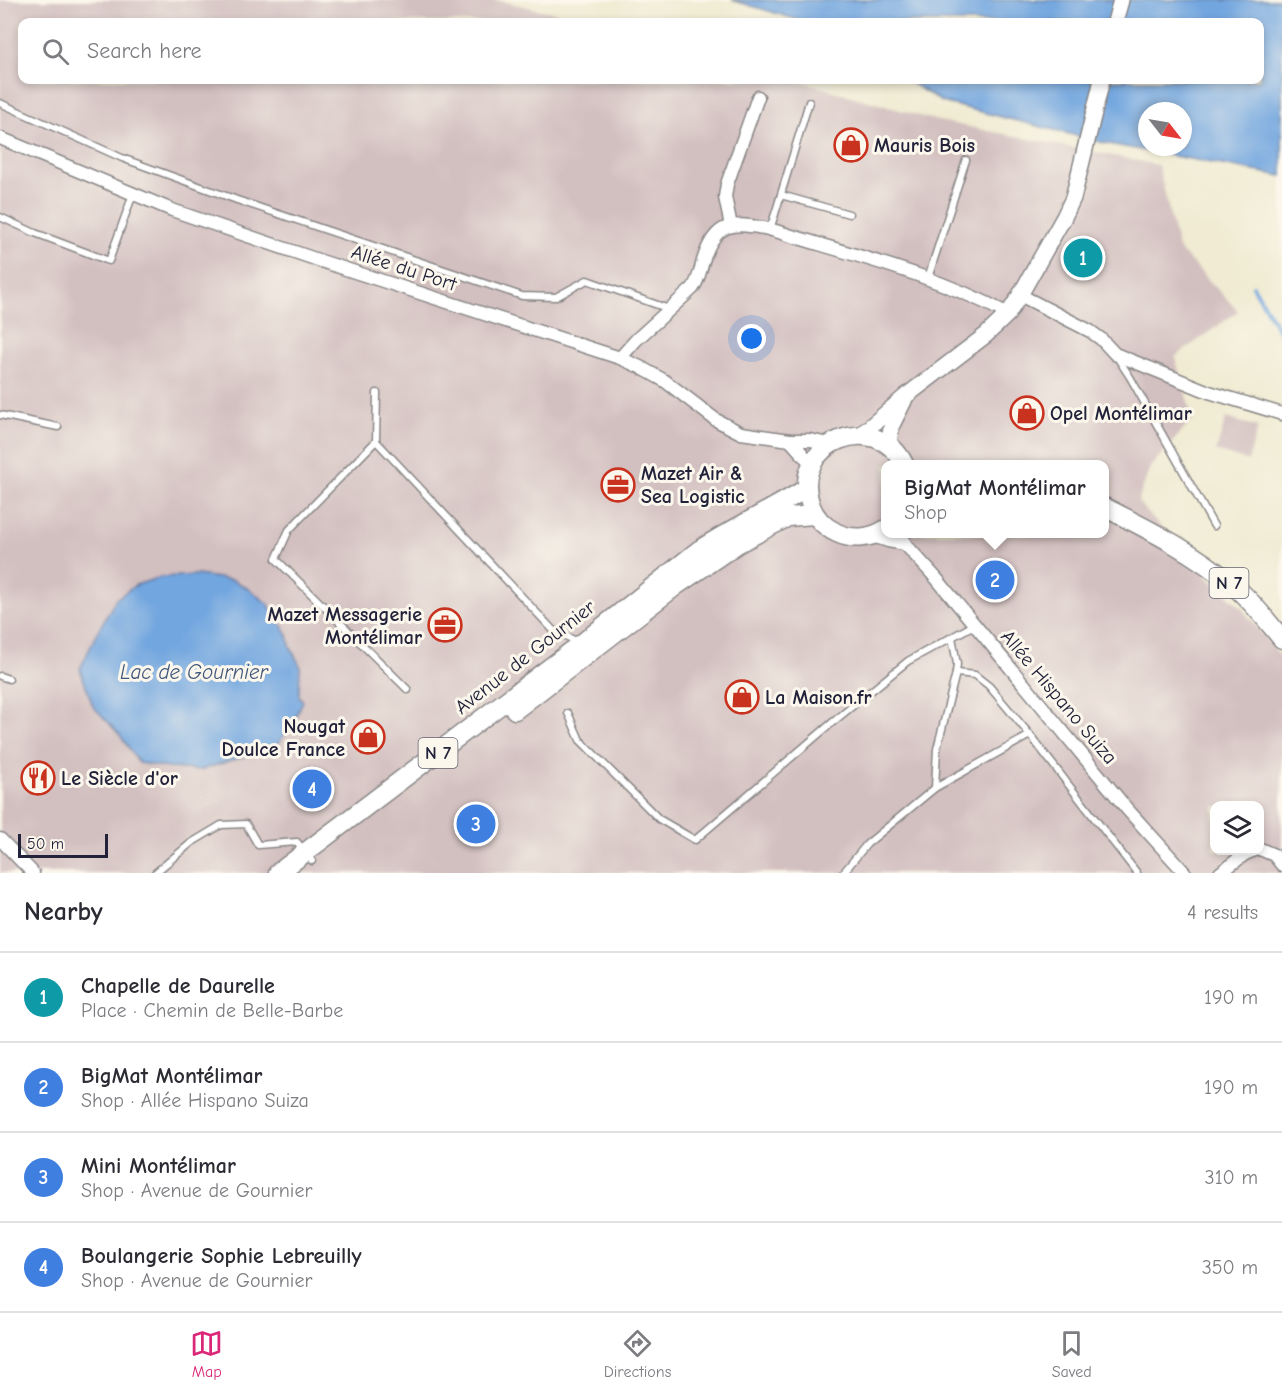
<!DOCTYPE html>
<html lang="en">
<head>
<meta charset="utf-8">
<style>
	:root { --surface:#fff; --page:#f7f7f7; --text:#2b2b33; --muted:#7c7c81; --line:#e1e1e2; --accent:#db2777 }
	body { margin:0; font-family:"Comic Neue",sans-serif; background:var(--page); color:var(--text) }
	.controls { position:absolute; right:18px; bottom:18px; display:grid; overflow:hidden; border-radius:12px; box-shadow:0 3px 9px #0003 }
	.controls button { width:54px; height:54px; display:grid; place-items:center; padding:0; border:0; border-bottom:2px solid var(--line); background:var(--surface); color:var(--text); font:30px sans-serif }
	.compass { position:absolute; left:1138px; top:102px; width:54px; height:54px; border-radius:50%; background:var(--surface); box-shadow:0 3px 9px #0003; rotate:121deg }
	.scale { position:absolute; left:18px; bottom:15px; width:90px; box-sizing:border-box; padding-left:6px; border:3px solid #22223b; border-top:0; font-size:16px; line-height:21px; white-space:nowrap; color:#22223b; -webkit-text-stroke:4px #fbf7ec; paint-order:stroke }
	.you { position:absolute; left:752px; top:339px; width:21px; height:21px; margin:-15px; border:4px solid #fff; border-radius:50%; background:#1a73e8; box-shadow:0 0 0 9px #1a73e833 }
	.badge { display:grid; place-items:center; width:39px; height:39px; border-radius:50%; background:var(--accent); color:#fff; font-size:20px; font-weight:700 }
	.pin { position:absolute; translate:-50% -50%; border:3px solid #fff; box-shadow:0 2px 6px #0006 }
	.popup { position:absolute; left:881px; top:460px; width:228px; height:78px; box-sizing:border-box; display:grid; place-content:center; border-radius:12px; background:var(--surface); filter:drop-shadow(0 2px 4px #0005); font-size:20px; white-space:nowrap; color:var(--muted) }
	.popup b { font-size:22px; color:var(--text) }
	.popup::after { content:''; position:absolute; left:50%; top:100%; margin-left:-12px; border:12px solid transparent; border-top-color:var(--surface) }
	.list { margin:0; padding:0; list-style:none }
	h2 { display:flex; justify-content:space-between; align-items:center; height:78px; margin:0; padding:0 24px; font-size:26px }
	h2 small { font-size:20px; font-weight:400; color:var(--muted) }
	.list li { display:grid; grid-template-columns:39px 1fr auto; gap:18px; align-items:center; box-sizing:border-box; height:90px; padding:0 24px; border-top:2px solid var(--line) }
	.list b { display:block; font-size:22px; white-space:nowrap }
	.list p { margin:0; font-size:20px; white-space:nowrap; color:var(--muted) }
	.list em { font-size:20px; font-style:normal; color:var(--muted) }
	.icon { flex:none; width:33px; height:33px; fill:none; stroke:currentColor; stroke-width:2; stroke-linecap:round; stroke-linejoin:round }
	.map { position:relative; flex:none; width:1282px; height:873px; overflow:hidden }
	.search { position:absolute; background:var(--surface); box-shadow:0 3px 9px #0003; left:18px; right:18px; top:18px; height:66px; display:flex; align-items:center; gap:15px; box-sizing:border-box; padding:0 21px; border-radius:12px; color:var(--muted); font-size:22px }
	.sheet { height:438px; background:var(--surface) }
	nav { display:flex; justify-content:space-around; align-items:center; box-sizing:border-box; height:84px; border-top:2px solid var(--line); background:var(--surface); font-size:16px; color:var(--muted) }
	nav a { display:grid; justify-items:center; gap:3px }
	nav .on { color:var(--accent) }
	.map>svg:first-child { display:block }
	.industrial { fill:#d2bfbf; fill-rule:evenodd }
	.water { fill:#72a6df; stroke:#4a648d; stroke-width:1.5; fill-rule:evenodd }
	.lines { fill:none; stroke-linecap:round; stroke-linejoin:round }
	.stream { stroke:#72a6df; stroke-width:4 }
	.service-casing { stroke:#898686; stroke-width:9 }
	.minor-casing { stroke:#898686; stroke-width:15 }
	.tertiary-casing { stroke:#898686; stroke-width:18 }
	.primary-casing { stroke:#898686; stroke-width:21 }
	.service { stroke:#fff; stroke-width:6 }
	.minor { stroke:#fff; stroke-width:12 }
	.tertiary { stroke:#fff; stroke-width:15 }
	.primary { stroke:#fff; stroke-width:18 }
	.labels { text-anchor:middle; dominant-baseline:central; stroke-width:6; stroke-linejoin:round; paint-order:stroke }
	.shield { fill:#fbf7ec; stroke:#636270; stroke-width:1.5 }
	.shield-label { font-size:18px; font-weight:bold; fill:#22223b }
	.poi-label { font-size:20px; font-weight:bold; fill:#22223b; stroke:#fbf7ec; text-anchor:start }
	.street-label { font-size:20px; fill:#22223b; stroke:#fbf7ec }
	.water-label { font-size:21px; font-style:italic; fill:#42577d; stroke:#fbf7ec }
</style>
</head>
<body>
<div class="map">
<svg width="1282" height="873" viewBox="0 0 1282 873">
	<rect width="100%" height="100%" fill="#fbf7ec"/>
	<filter id="ink" filterUnits="userSpaceOnUse"><feTurbulence type="fractalNoise" baseFrequency=".0167" numOctaves="2"/><feDisplacementMap in="SourceGraphic" scale="12" xChannelSelector="R" yChannelSelector="G"/><feConvolveMatrix kernelMatrix="1 2 1 2 8 2 1 2 1" color-interpolation-filters="sRGB"/></filter>
	<filter id="wash" filterUnits="userSpaceOnUse"><feTurbulence type="fractalNoise" baseFrequency=".008" numOctaves="4" result="noise"/><feDisplacementMap in="SourceGraphic" scale="24" xChannelSelector="R" yChannelSelector="G"/><feGaussianBlur stdDeviation="1.35" result="paint"/><feColorMatrix in="noise" values="0 0 0 0 0 0 0 0 0 0 0 0 0 0 0 0 0 1.4 0 .05"/><feComposite in="paint" operator="in"/></filter>
	<g filter="url(#wash)">
		<rect width="100%" height="100%" fill="#f0ebd2"/>
		<!-- industrial -->
		<g class="industrial">
			<path d="M0,0H495L597,22H22V80H796L934,120L1158,165L1178,248L1238,311L1175,357L1193,419L1150,467L1138,502L1207,577L1241,607L1282,659V873H0ZM886,464H1104V534H886ZM1214,806H1260V850H1214Z"/>
			<path d="M1226,418L1258,427L1248,461L1216,451Z"/>
		</g>
		<!-- water -->
		<g class="water">
			<path d="M732,0H1282V176L1109,144L942,102L906,80H1260V22H805ZM1147,111H1183V147H1147Z"/>
			<path d="M197,575L233,580L247,588L268,604L288,635L290,646L300,666L299,696L303,701L291,726L276,746L201,770L169,768L139,763L120,735L93,706L80,669L97,633L116,599L136,585L161,577Z"/>
		</g>
		<g class="lines">
			<!-- stream -->
			<path class="stream" d="M1253,286L1282,336"/>
		</g>
	</g>
	<g filter="url(#ink)">
		<g class="lines">
			<defs>
				<g id="service">
					<path d="M0,103L122,158L237,200L522,296L556,297L587,280L669,309"/>
					<path d="M781,195L849,214"/>
					<path d="M0,217L35,233L109,261L133,194"/>
					<path d="M770,229L775,214L809,102"/>
					<path d="M928,278L966,160"/>
					<path d="M1117,357L1130,377L1214,526"/>
					<path d="M0,415L58,427"/>
					<path d="M376,441L377,393"/>
					<path d="M0,676L9,679"/>
					<path d="M408,690L276,559L289,530L376,441L553,630L578,642"/>
					<path d="M568,713L580,740L659,819L695,840L833,722L908,661L974,625"/>
					<path d="M1030,735L1137,873"/>
					<path d="M935,788L1030,735L989,686L975,675L956,673"/>
					<path d="M155,873L191,843L221,825L246,824L258,845L297,842L312,861"/>
					<path d="M843,873L867,844L935,788L937,749L956,673L957,664L952,637"/>
				</g>
				<g id="minor">
					<path d="M0,138L172,210L321,261L620,358L640,367L665,381L716,420L741,433L790,440"/>
					<path d="M731,226L725,197L727,184L758,97"/>
					<path d="M1020,295L1090,331L1101,339L1115,354L1209,392L1282,414"/>
					<path d="M620,358L636,340L693,288C699,279 700,271 703,261C715,221 733,222 769,229C849,254 934,274 1008,314"/>
					<path d="M813,463L807,459L790,440H810L829,444"/>
					<path d="M902,534L905,544L936,578L1127,809L1185,873"/>
					<path d="M873,536L888,541L905,544"/>
					<path d="M0,839L33,873"/>
					<path d="M1260,849L1274,855L1282,865"/>
					<path d="M1220,873L1245,854L1255,850"/>
				</g>
				<g id="tertiary">
					<path d="M1115,22L1121,0"/>
					<path d="M859,436L906,396L986,335L1008,314L1020,295L1064,217L1073,198L1102,80"/>
					<path d="M889,446L891,427L904,401"/>
				</g>
				<g id="primary">
					<path d="M1104,507C1150,530 1196,553 1235,587C1253,602 1267,621 1282,639"/>
					<path d="M886,529C871,539 852,540 837,533C824,527 814,516 810,503C790,443 876,408 904,464"/>
					<path d="M515,710L677,585L737,544L788,517L815,515"/>
					<path d="M278,873L581,644L699,550C734,527 772,510 807,488"/>
				</g>
			</defs>
			<!-- service casing -->
			<use href="#service" class="service-casing"/>
			<!-- minor casing -->
			<use href="#minor" class="minor-casing"/>
			<!-- tertiary casing -->
			<use href="#tertiary" class="tertiary-casing"/>
			<!-- primary casing -->
			<use href="#primary" class="primary-casing"/>
			<!-- service -->
			<use href="#service" class="service"/>
			<!-- minor -->
			<use href="#minor" class="minor"/>
			<!-- tertiary -->
			<use href="#tertiary" class="tertiary"/>
			<!-- primary -->
			<use href="#primary" class="primary"/>
		</g>
	</g>
	<!-- icons -->
	<defs>
		<symbol id="shop-ring" viewBox="-11 -11 22 22"><circle r="9.5" fill="#fbf7ec" stroke="#c8321e" stroke-width="1.5"/><path d="M-5-2.5h2.3a2.7 3.5 0 0 1 5.4 0H5L5.5 6h-11ZM-1.5-2.5h3a1.5 2.3 0 0 0-3 0Z" fill="#c8321e"/></symbol>
		<symbol id="office-ring" viewBox="-11 -11 22 22"><circle r="9.5" fill="#fbf7ec" stroke="#c8321e" stroke-width="1.5"/><path d="M-6-3h4V-5.5h4V-3h4V5H-6ZM-1-4.5V-3h2v-1.5ZM-6 0V1H6V0Z" fill="#c8321e"/></symbol>
		<symbol id="restaurant-ring" viewBox="-11 -11 22 22"><circle r="9.5" fill="#fbf7ec" stroke="#c8321e" stroke-width="1.5"/><path d="M-5-6h1v4h1v-4h1v4h1v-4h1v5L-1.5 .5V6h-2V.5L-5-1ZM5-6V6H3V1.5H1.5Q1.5-4 5-6Z" fill="#c8321e"/></symbol>
	</defs>
	<g fill-rule="evenodd">
		<use href="#shop-ring" x="832" y="126" width="38" height="38"/>
		<use href="#shop-ring" x="1008" y="394" width="38" height="38"/>
		<use href="#office-ring" x="599" y="466" width="38" height="38"/>
		<use href="#office-ring" x="426" y="606" width="38" height="38"/>
		<use href="#shop-ring" x="723" y="678" width="38" height="38"/>
		<use href="#shop-ring" x="349" y="718" width="38" height="38"/>
		<use href="#restaurant-ring" x="19" y="759" width="38" height="38"/>
	</g>
	<g class="labels">
		<!-- shield labels -->
		<g class="shield">
			<rect x="1209.5" y="568" width="39" height="30" rx="4.5"/>
			<rect x="418.5" y="738" width="39" height="30" rx="4.5"/>
		</g>
		<g class="shield-label">
			<text x="1229" y="583">N 7</text>
			<text x="438" y="753">N 7</text>
		</g>
		<!-- poi labels -->
		<g class="poi-label">
			<text x="874" y="145">Mauris Bois</text>
			<text x="1050" y="413">Opel Montélimar</text>
			<text x="641" y="473">Mazet Air &amp;<tspan x="641" dy="23">Sea Logistic</tspan></text>
			<text x="422" y="614" text-anchor="end">Mazet Messagerie<tspan x="422" dy="23">Montélimar</tspan></text>
			<text x="765" y="697">La Maison.fr</text>
			<text x="345" y="726" text-anchor="end">Nougat<tspan x="345" dy="23">Doulce France</tspan></text>
			<text x="61" y="778">Le Siècle d'or</text>
		</g>
		<!-- street labels -->
		<g class="street-label">
			<text transform="translate(404 268) rotate(18)">Allée du Port</text>
			<text transform="translate(525 657) rotate(-38)">Avenue de Gournier</text>
			<text transform="translate(1059 697) rotate(50)">Allée Hispano Suiza</text>
		</g>
		<!-- water labels -->
		<g class="water-label">
			<text x="194" y="672">Lac de Gournier</text>
		</g>
	</g>
</svg>
<div class="controls">
<button><svg class="icon" aria-label="layers" viewBox="0 0 24 24"><path d="M12 4l9 5-9 5-9-5zM3 14l9 5 9-5"/></svg></button>
</div>
<svg class="compass" viewBox="-18 -18 36 36"><path d="M0-13l5 13h-10z" fill="#e53935"/><path d="M0 13l5-13h-10z" fill="#7c7c81"/></svg>
<div class="scale">50 m</div>
<div class="you"></div>
<div class="pin badge" style="left:1083px;top:258px;background:#0f9aa8">1</div>
<div class="pin badge" style="left:995px;top:580px;background:#3f7fe0">2</div>
<div class="popup"><b>BigMat Montélimar</b>Shop</div>
<div class="pin badge" style="left:476px;top:824px;background:#3f7fe0">3</div>
<div class="pin badge" style="left:312px;top:789px;background:#3f7fe0">4</div>
<div class="search"><svg class="icon" aria-label="search" viewBox="0 0 24 24"><circle cx="10" cy="10" r="6"/><path d="M15 15l6 6"/></svg>Search here</div>
</div>
<section class="sheet">
<h2>Nearby<small>4 results</small></h2>
<ul class="list">
<li><span class="badge" style="background:#0f9aa8">1</span><div><b>Chapelle de Daurelle</b><p>Place · Chemin de Belle-Barbe</p></div><em>190 m</em></li>
<li><span class="badge" style="background:#3f7fe0">2</span><div><b>BigMat Montélimar</b><p>Shop · Allée Hispano Suiza</p></div><em>190 m</em></li>
<li><span class="badge" style="background:#3f7fe0">3</span><div><b>Mini Montélimar</b><p>Shop · Avenue de Gournier</p></div><em>310 m</em></li>
<li><span class="badge" style="background:#3f7fe0">4</span><div><b>Boulangerie Sophie Lebreuilly</b><p>Shop · Avenue de Gournier</p></div><em>350 m</em></li>
</ul>
</section>
<nav>
<a class="on"><svg class="icon" aria-label="map" viewBox="0 0 24 24"><path d="M3 6l6-2 6 2 6-2v14l-6 2-6-2-6 2zM9 4v14M15 6v14"/></svg>Map</a>
<a><svg class="icon" aria-label="directions" viewBox="0 0 24 24"><path d="M12 3l9 9-9 9-9-9zM9 14v-3h6M13 9l2 2-2 2"/></svg>Directions</a>
<a><svg class="icon" aria-label="saved" viewBox="0 0 24 24"><path d="M7 4h10v16l-5-4-5 4z"/></svg>Saved</a>
</nav>
</body>
</html>
